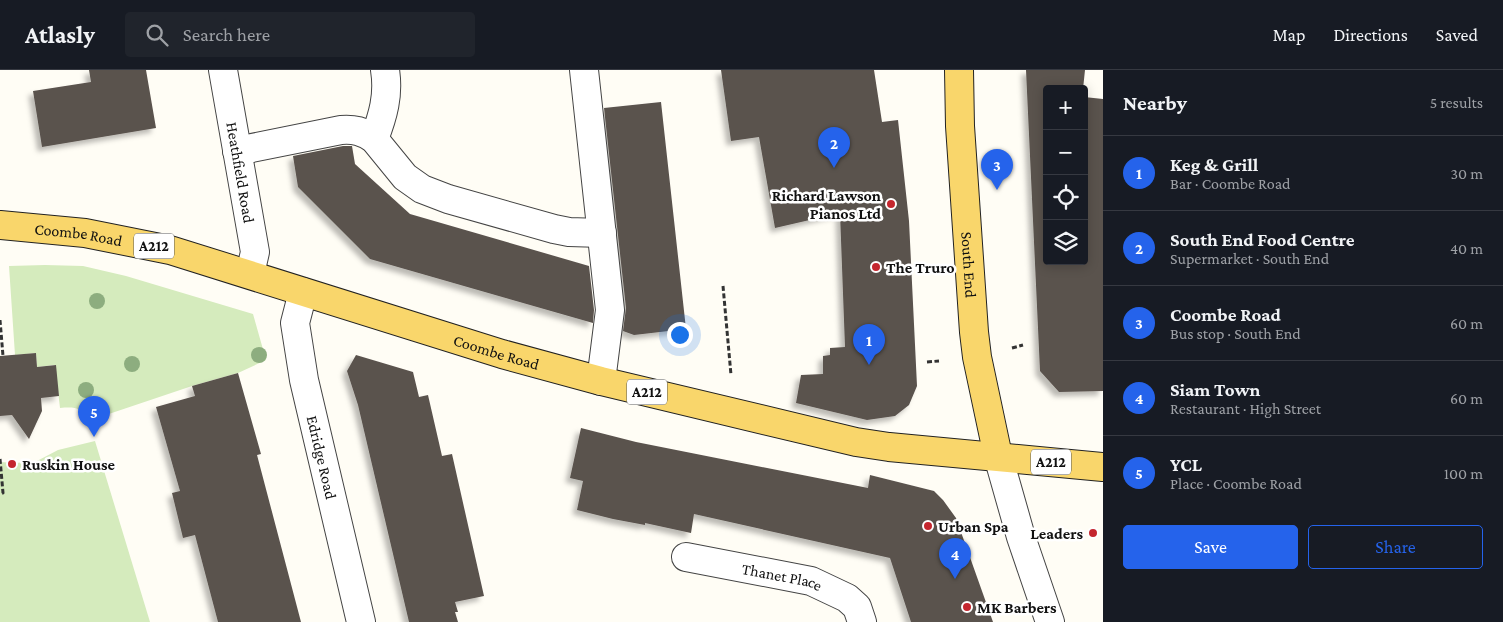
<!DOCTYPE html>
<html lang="en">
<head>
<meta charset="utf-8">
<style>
	:root { --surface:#171b24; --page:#20242c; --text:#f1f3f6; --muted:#9ea1a6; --line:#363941; --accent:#2563eb }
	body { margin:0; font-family:"Crimson Pro",serif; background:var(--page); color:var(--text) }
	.controls { position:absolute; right:15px; top:15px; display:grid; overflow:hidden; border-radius:5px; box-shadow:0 2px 12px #0003 }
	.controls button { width:45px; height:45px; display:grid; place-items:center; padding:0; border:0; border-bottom:1px solid var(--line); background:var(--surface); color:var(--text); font:25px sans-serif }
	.you { position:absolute; left:679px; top:264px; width:18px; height:18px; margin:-12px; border:4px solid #fff; border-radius:50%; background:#1a73e8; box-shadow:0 0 0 8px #1a73e833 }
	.badge { display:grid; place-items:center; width:32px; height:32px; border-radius:50%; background:var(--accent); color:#fff; font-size:16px; font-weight:700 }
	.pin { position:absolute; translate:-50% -41px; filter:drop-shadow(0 1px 2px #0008) }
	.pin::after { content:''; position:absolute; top:26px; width:18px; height:15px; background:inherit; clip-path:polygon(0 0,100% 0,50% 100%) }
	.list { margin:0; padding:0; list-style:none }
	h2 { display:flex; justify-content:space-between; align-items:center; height:65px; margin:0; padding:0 20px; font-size:21px }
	h2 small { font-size:16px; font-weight:400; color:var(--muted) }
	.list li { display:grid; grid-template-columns:32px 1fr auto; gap:15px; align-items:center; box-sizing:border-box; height:75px; padding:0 20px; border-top:1px solid var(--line) }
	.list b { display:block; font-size:19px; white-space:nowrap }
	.list p { margin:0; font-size:16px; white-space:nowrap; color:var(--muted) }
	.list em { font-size:16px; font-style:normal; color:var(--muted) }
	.actions { display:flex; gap:10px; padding:15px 20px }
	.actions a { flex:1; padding:11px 0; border:1px solid var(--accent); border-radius:5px; text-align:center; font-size:18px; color:var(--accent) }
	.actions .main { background:var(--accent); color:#fff }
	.icon { flex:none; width:28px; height:28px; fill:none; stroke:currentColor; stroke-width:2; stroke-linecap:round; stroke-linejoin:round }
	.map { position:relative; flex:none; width:1103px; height:552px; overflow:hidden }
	header { display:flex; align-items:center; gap:30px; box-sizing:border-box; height:70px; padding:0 25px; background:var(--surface); border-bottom:1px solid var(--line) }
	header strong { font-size:24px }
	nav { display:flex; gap:28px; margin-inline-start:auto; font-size:18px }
	.search { width:350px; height:45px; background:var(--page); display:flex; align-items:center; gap:12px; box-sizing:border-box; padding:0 18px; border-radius:5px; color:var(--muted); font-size:19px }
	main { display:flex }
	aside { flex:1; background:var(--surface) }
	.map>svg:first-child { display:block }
	.green { fill:#d5ebbd }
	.building { fill:#5a524d; filter:url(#shadow) }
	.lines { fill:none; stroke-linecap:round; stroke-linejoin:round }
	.minor-casing { stroke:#444; stroke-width:30 }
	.major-casing { stroke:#222; stroke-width:30 }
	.path { stroke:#333; stroke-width:3; stroke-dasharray:5 2.5; stroke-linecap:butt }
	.minor { stroke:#fff; stroke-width:28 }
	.major { stroke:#f9d66b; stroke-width:28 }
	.tree { fill:#8dad7f }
	.poi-dot { fill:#c4262e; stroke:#fff; stroke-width:2 }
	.labels { text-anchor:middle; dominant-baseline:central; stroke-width:5; stroke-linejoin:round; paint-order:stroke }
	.shield { fill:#fff; stroke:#585858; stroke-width:1 }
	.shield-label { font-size:15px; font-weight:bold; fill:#111 }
	.street-label { font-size:16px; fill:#111; stroke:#fff }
	.poi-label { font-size:16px; font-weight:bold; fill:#111; stroke:#fff; text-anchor:start }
</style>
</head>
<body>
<header>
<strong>Atlasly</strong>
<div class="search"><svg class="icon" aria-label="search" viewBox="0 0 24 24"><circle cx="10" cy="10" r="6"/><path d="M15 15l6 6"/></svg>Search here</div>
<nav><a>Map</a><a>Directions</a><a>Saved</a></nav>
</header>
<main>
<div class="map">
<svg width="1103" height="552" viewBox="0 0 1103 552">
	<defs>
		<filter id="shadow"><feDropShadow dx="-4.5" dy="4.5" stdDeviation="2.5" flood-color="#0004"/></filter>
	</defs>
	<rect width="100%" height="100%" fill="#fffdf5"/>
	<!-- green -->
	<g class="green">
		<path d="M45,195L83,196L126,206L253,244L266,290L238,303L192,316L88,351C81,337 75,337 60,338L55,295L37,297L36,283L15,285L9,196Z"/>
		<path d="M95,371L150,552H0V392L16,393L37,391L58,380Z"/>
	</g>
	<!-- building -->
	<g class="building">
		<path d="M89,0H146L156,58L42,77L33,21L91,12Z"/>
		<path d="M721,0H874L882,52L898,50L909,151L917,316L909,335L895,346L867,350L796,333L801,305L823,304V286L830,285V278L845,277L840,143L775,158L759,67L731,71Z"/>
		<path d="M1026,0H1085L1083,19H1047V191H1084V27L1103,29V321L1059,322L1040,301Z"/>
		<path d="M661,32L686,259L634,265L623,261L626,238L604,38Z"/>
		<path d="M343,76H352L355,94L410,144L589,196L594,240L593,253L370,189L298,117L293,86Z"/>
		<path d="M36,283L37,297L56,295L59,326L41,328L42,341L29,369L12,345L0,346V286Z"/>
		<path d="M356,285L413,302L419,327L428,325L442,386L452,384L484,526L455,532L458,542H455L458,552H409L358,335L347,301Z"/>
		<path d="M238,303L261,384L257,385L301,552H218L195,465L183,468L172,423L180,421L156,337L195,326L192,316Z"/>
		<path d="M581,358L636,372L868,418L870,405L934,421L943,430L956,448L993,552H911L890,488L694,444L691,463L645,453V455L613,449L577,440L583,411L570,408Z"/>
	</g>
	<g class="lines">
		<defs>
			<g id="minor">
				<path id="s1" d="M223,0L255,182L250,204"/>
				<path d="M584,0L610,240L601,311"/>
				<path d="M374,69C383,46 389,25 385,0"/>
				<path d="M237,81L341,60C354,59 363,61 374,69L405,107L422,119L448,129L554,159L569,162L602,163"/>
				<path id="s2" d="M303,222L295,253L304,310L361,552"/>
				<path d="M998,386L1021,467L1050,552"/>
				<path id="s3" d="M686,487L811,511L847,528L857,537L862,552"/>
			</g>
			<g id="major">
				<path id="s4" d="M959,0L960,56L974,262L977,287L998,386"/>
				<path id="s5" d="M0,155L85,163L170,180L502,284L601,311L856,372L889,377L1103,397"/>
			</g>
		</defs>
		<!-- minor casing -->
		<use href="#minor" class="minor-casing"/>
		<!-- major casing -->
		<use href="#major" class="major-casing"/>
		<!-- path -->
		<g class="path">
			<path d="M723,216L731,305"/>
			<path d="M0,250L3,286"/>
			<path d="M1012,278L1023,275"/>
			<path d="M927,292L939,291"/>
			<path d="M0,389L3,423H0"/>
		</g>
		<!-- minor -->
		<use href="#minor" class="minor"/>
		<!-- major -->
		<use href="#major" class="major"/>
	</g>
	<!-- trees -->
	<g class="tree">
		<circle cx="97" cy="231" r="8"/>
		<circle cx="259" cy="285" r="8"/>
		<circle cx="132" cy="294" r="8"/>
		<circle cx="86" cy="320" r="8"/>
	</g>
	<!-- markers -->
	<g class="poi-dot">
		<circle cx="891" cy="134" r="5"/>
		<circle cx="876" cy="197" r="5"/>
		<circle cx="12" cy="394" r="5"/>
		<circle cx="928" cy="456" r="5"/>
		<circle cx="1093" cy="463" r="5"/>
		<circle cx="967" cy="537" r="5"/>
	</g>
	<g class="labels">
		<!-- shield labels -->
		<g class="shield">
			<rect x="134" y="163.5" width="40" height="25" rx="4"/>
			<rect x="627" y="309.5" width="40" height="25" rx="4"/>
			<rect x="1031" y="379.5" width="40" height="25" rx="4"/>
		</g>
		<g class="shield-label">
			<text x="154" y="176">A212</text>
			<text x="647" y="322">A212</text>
			<text x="1051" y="392">A212</text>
		</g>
		<!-- street labels -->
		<g class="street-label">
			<text stroke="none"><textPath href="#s1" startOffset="104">Heathfield Road</textPath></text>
			<text stroke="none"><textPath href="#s5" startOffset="79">Coombe Road</textPath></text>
			<text stroke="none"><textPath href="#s4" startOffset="195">South End</textPath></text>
			<text stroke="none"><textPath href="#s5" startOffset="514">Coombe Road</textPath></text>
			<text stroke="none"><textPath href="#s2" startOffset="169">Edridge Road</textPath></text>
			<text stroke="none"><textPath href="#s3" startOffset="98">Thanet Place</textPath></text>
		</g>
		<!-- poi labels -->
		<g class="poi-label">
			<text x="881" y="125" text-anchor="end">Richard Lawson<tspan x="881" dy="18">Pianos Ltd</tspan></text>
			<text x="886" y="197">The Truro</text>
			<text x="22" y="394">Ruskin House</text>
			<text x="938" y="456">Urban Spa</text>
			<text x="1083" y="463" text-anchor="end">Leaders</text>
			<text x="977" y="537">MK Barbers</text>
		</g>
	</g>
</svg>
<div class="controls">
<button>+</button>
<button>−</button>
<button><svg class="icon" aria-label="locate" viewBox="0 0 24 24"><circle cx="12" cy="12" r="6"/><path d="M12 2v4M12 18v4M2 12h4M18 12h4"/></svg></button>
<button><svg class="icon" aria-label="layers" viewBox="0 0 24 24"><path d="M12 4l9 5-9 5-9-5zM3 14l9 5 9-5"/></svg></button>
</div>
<div class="you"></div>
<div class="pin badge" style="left:869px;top:295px">1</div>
<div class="pin badge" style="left:834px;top:98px">2</div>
<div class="pin badge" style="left:997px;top:120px">3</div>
<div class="pin badge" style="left:955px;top:509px">4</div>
<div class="pin badge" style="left:94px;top:367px">5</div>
</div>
<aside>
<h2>Nearby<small>5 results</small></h2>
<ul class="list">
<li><span class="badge">1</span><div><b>Keg &amp; Grill</b><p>Bar · Coombe Road</p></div><em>30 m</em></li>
<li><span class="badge">2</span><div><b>South End Food Centre</b><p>Supermarket · South End</p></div><em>40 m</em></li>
<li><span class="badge">3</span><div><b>Coombe Road</b><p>Bus stop · South End</p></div><em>60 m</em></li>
<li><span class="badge">4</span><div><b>Siam Town</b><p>Restaurant · High Street</p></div><em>60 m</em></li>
<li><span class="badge">5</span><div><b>YCL</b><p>Place · Coombe Road</p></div><em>100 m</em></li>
</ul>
<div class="actions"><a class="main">Save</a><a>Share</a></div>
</aside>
</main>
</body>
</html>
